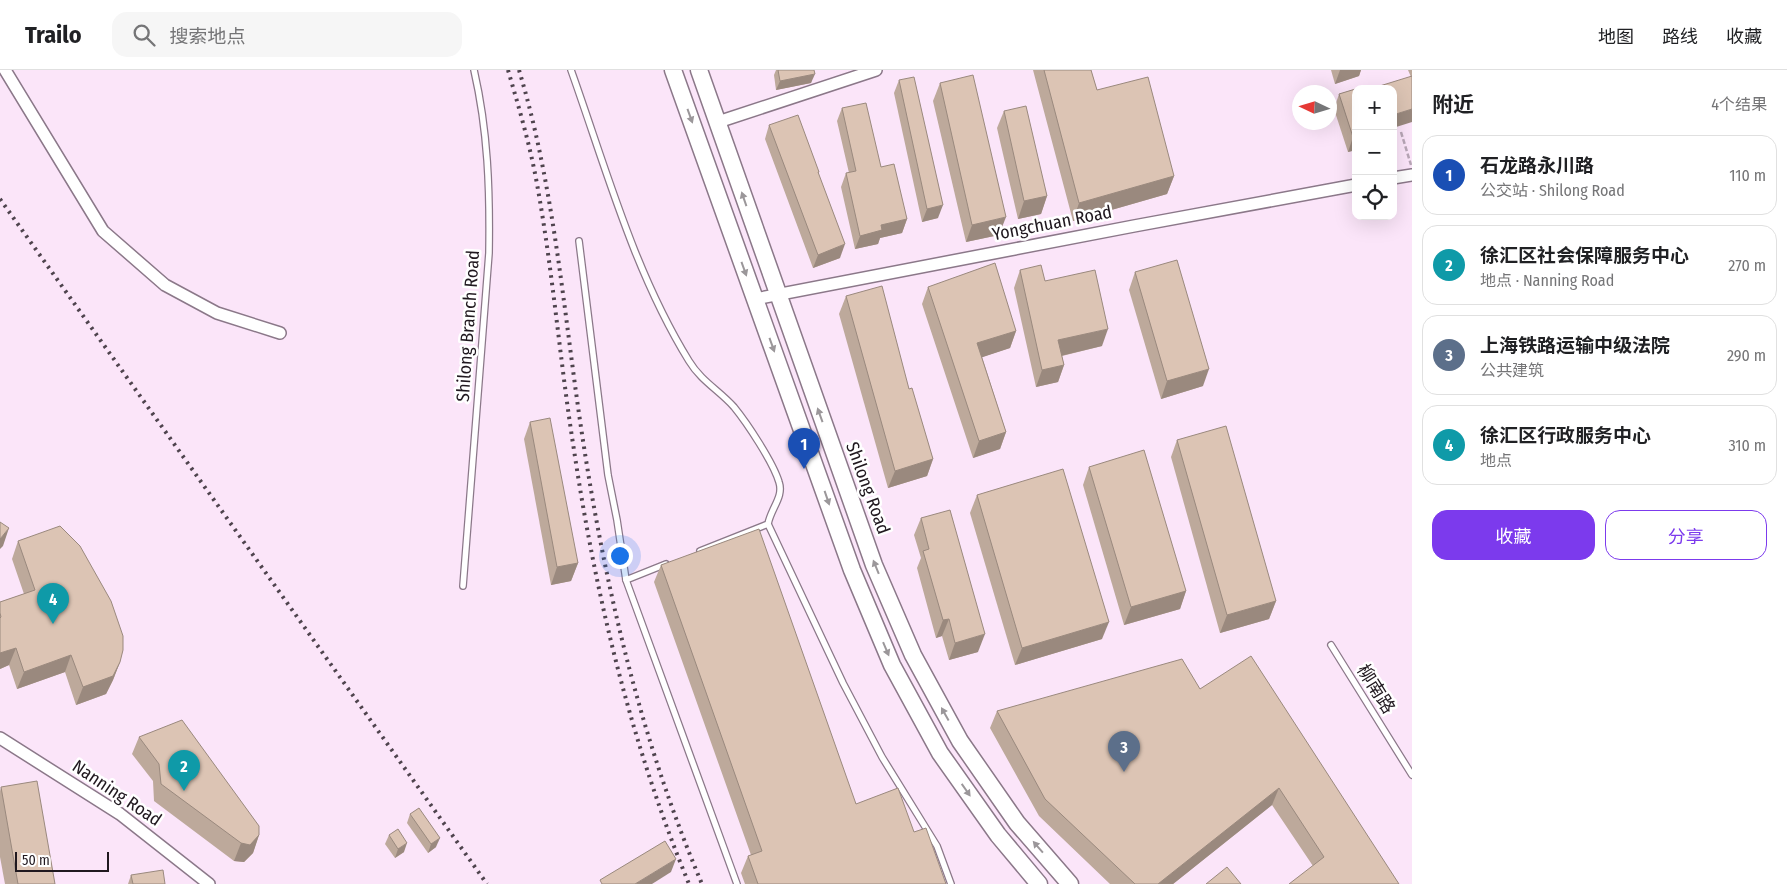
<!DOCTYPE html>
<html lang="zh">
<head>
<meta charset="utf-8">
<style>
	:root { --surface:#fff; --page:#f6f6f6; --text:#202124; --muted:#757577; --line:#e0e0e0; --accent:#7c3aed }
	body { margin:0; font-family:"Fira Sans Condensed","Noto Sans SC",sans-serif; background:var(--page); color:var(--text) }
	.controls { position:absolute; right:15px; top:15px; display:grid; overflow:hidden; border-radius:10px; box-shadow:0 5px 20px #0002 }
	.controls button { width:45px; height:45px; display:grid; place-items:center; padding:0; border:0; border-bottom:1px solid var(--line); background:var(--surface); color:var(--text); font:25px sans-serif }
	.compass { position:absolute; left:1292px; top:15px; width:45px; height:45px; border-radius:50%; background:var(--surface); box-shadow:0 5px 20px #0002; rotate:274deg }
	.scale { position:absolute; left:15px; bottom:12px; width:94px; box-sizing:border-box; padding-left:5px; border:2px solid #20181f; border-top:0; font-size:14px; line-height:18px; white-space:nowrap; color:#20181f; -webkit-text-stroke:4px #fff; paint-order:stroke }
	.you { position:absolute; left:619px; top:485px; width:18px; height:18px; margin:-12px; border:4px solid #fff; border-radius:50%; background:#1a73e8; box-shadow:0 0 0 8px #1a73e833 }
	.badge { display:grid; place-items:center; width:32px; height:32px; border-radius:50%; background:var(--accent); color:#fff; font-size:16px; font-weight:700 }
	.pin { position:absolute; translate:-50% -41px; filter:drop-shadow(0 1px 2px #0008) }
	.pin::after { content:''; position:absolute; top:26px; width:18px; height:15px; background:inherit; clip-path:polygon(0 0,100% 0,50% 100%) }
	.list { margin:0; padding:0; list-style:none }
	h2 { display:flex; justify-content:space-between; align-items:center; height:65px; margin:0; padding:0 20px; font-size:21px }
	h2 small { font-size:16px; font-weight:400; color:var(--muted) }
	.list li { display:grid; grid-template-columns:32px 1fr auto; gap:15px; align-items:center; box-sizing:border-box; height:80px; margin:0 10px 10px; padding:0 10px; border:1px solid var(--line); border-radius:15px }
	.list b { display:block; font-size:19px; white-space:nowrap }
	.list p { margin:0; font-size:16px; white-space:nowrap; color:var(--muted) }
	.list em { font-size:16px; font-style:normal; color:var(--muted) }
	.actions { display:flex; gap:10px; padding:15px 20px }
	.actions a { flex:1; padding:11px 0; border:1px solid var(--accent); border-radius:15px; text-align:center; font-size:18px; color:var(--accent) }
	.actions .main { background:var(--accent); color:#fff }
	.icon { flex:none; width:28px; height:28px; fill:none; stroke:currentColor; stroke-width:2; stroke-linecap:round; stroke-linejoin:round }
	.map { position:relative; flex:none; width:1412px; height:814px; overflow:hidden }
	header { display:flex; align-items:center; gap:30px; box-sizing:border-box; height:70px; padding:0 25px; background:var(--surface); border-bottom:1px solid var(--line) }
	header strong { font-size:24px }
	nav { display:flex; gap:28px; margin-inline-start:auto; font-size:18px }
	.search { width:350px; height:45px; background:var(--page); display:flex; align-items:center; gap:12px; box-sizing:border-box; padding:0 18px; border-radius:15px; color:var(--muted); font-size:19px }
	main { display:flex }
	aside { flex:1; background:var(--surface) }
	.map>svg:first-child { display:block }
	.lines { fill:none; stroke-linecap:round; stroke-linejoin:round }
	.lane-casing { stroke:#8b7889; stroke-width:8 }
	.street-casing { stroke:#8b7889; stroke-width:14 }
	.secondary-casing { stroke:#8b7889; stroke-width:19 }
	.path { stroke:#b8a6b6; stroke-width:2.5; stroke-dasharray:5 2.5; stroke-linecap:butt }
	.lane { stroke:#fff; stroke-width:5.5 }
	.street { stroke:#fff; stroke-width:11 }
	.secondary { stroke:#fff; stroke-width:16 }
	.rail { stroke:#4e434d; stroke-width:4; stroke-dasharray:2.5 5; stroke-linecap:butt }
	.wall { fill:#bda99b }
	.shaded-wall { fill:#9a897e }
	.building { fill:#dcc4b4; stroke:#9a897e }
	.oneway { fill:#9b979a }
	.labels { text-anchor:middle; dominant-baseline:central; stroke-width:5; stroke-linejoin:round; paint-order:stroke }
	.street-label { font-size:18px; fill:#20181f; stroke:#fff }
</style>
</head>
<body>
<header>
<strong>Trailo</strong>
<div class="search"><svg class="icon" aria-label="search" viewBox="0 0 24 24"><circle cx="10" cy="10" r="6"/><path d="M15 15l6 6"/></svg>搜索地点</div>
<nav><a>地图</a><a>路线</a><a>收藏</a></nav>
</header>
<main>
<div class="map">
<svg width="1412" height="814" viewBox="0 0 1412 814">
	<rect width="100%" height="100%" fill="#fbe5f9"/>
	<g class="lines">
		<defs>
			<g id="lane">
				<path d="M571,0C606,98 634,202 689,291C701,311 720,321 734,337C747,353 773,392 779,412C784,427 771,438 768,454L700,481"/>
				<path d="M579,171L608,405L617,450L626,510L737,814"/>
				<path d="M768,454L843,613L882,687L937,776L951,814"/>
				<path d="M626,510L666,494"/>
				<path d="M463,516L489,183C490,120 488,61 474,0"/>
				<path d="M1331,575L1412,705"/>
			</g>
			<g id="street">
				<path d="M5,0L103,161L165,215L217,243L280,263"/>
				<path d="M718,52L876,0"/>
				<path d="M1393,108L1412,105"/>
				<path d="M755,229L1134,156L1356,115"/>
				<path d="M0,668L120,744L209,814"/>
			</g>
			<g id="secondary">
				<path d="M673,0L852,500L892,595L940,683L998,765L1039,814"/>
				<path d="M699,0L874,495L913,585L960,671L1017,753L1070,814"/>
			</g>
		</defs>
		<!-- lane casing -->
		<use href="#lane" class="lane-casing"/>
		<!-- street casing -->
		<use href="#street" class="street-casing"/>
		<!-- secondary casing -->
		<use href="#secondary" class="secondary-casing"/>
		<!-- path -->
		<path class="path" d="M1401,62L1411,95"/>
		<!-- lane -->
		<use href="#lane" class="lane"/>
		<!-- street -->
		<use href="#street" class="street"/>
		<!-- secondary -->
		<use href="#secondary" class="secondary"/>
		<!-- rail -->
		<g class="rail">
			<path d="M508,0C519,38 530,75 537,114C553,202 560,292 574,380C596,528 632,676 689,814"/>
			<path d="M519,0C556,123 564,250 584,377C607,526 643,675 702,814"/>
			<path d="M0,129L487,814"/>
		</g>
	</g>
	<!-- wall -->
	<g class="wall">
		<path d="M776,0H814L811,13L776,20L774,5Z"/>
		<path d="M1033,0H1091L1097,20L1174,106L1167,124L1073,151Z"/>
		<path d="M1331,0H1361L1359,6L1335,14Z"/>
		<path d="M1408,0H1412V52L1411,7Z"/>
		<path d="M899,10L938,148L922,152L894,23Z"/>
		<path d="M940,13L999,165L966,172L933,31Z"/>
		<path d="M1362,17L1356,80L1348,82L1334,39L1339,24Z"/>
		<path d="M842,38L881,97L907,149L902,163L880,168L878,174L855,179L841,117L846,103H849L837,51Z"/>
		<path d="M1004,41L1047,126L1041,144L1018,149L997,58Z"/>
		<path d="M769,55L819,102L818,104L840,188L813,198L765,69Z"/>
		<path d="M1020,200L1045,211L1102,276L1062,286L1064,295L1058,312L1036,317L1014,218Z"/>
		<path d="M1135,202L1203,316L1161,329L1129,220Z"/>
		<path d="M928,217L1016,261L1010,278L982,287L1006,362L1000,379L973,388L922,234Z"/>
		<path d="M846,226L909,319L933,389L927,406L888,418L839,244Z"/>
		<path d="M530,352L578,493L571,511L551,515L524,369Z"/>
		<path d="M1177,370L1276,531L1269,549L1220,563L1171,387Z"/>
		<path d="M1089,397L1186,521L1180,539L1124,555L1083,415Z"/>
		<path d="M977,425L1102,569L1015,595L970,443Z"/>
		<path d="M921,448L978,582L949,590L942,566L936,568L917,498L921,488L914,465Z"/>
		<path d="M18,471L120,592L113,610L106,624L76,635L65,602L17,619L9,595L0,599V532L24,524L12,489Z"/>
		<path d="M661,495L856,734L914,762L946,814H745L741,803L748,786L751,785L654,512Z"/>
		<path d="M1200,619L1399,814L1313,796L1272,735L1173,814H1110L1039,746L990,658L997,641Z"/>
		<path d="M139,667L259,765L253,783L244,792L234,791L154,731L153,711L132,684Z"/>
		<path d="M1,717L55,814H5L0,787V721Z"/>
		<path d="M410,744L436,777L428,783L407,753Z"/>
		<path d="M389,765L404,782L395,788L385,774Z"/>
		<path d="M131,805L165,814H128Z"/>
	</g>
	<!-- shaded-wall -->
	<g class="shaded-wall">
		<path d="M1340,0H1361L1359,6L1335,14Z"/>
		<path d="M815,4L811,13L776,20L780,11Z"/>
		<path d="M1412,39V52L1393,58V45Z"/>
		<path d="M1356,66V80L1348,82L1353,67Z"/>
		<path d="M1174,106L1167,124L1073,151L1079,133Z"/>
		<path d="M1047,126L1041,144L1018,149L1024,131Z"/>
		<path d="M943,135L938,148L922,152L927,139Z"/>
		<path d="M1006,147L999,165L966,172L972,155Z"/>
		<path d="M907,149L902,163L880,168L878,174L855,179L860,166L881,155Z"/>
		<path d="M845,174L840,188L813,198L818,185Z"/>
		<path d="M1108,259L1102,276L1052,288L1058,270Z"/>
		<path d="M1016,261L1010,278L971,291L977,273Z"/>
		<path d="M1064,295L1058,312L1036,317L1042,300Z"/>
		<path d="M1209,299L1203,316L1161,329L1167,311Z"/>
		<path d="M1006,362L1000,379L973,388L979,371Z"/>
		<path d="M933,389L927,406L888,418L895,401Z"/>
		<path d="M9,458L3,476L0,479V469Z"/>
		<path d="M578,493L571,511L551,515L557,497Z"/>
		<path d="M1186,521L1180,539L1124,555L1131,537Z"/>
		<path d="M1276,531L1269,549L1220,563L1227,545Z"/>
		<path d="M949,549L942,566L936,568L943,550Z"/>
		<path d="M1109,552L1102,569L1015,595L1022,578Z"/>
		<path d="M985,564L978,582L949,590L955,573Z"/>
		<path d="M16,578L9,595L0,599V583Z"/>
		<path d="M71,585L65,602L17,619L24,602Z"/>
		<path d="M120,592L113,610L106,624L76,635L83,617Z"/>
		<path d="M1279,718L1272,735L1173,814H1158Z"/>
		<path d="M259,765L253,783L244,792L234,791L241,773Z"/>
		<path d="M440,768L436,777L428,783L431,774Z"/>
		<path d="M407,773L404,782L395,788L398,779Z"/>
		<path d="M676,789L671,802L652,814H635Z"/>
	</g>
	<!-- building -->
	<g class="building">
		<path d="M778,0H814L815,4L780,11Z"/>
		<path d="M1044,0H1091L1097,20L1148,7L1174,106L1079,133Z"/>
		<path d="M973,5L1006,147L972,155L940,13Z"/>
		<path d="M1412,6V39L1393,45V19H1370Z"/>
		<path d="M914,7L943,135L927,139L899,10Z"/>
		<path d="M1362,17V19H1356V66L1353,67L1339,24Z"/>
		<path d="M866,33L881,97L894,94L907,149L881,155L882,160L860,166L846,103L856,101L842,38Z"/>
		<path d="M1026,36L1047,126L1024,131L1004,41Z"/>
		<path d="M798,45L819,102H818L845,174L818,185L769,55Z"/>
		<path d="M1177,190L1209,299L1167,311L1135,202Z"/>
		<path d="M995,193L1016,261L977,273L1006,362L979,371L928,217Z"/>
		<path d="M1041,195L1045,211L1095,200L1108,259L1058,270L1064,295L1042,300L1020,200Z"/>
		<path d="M882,216L909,319L912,318L933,389L895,401L846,226Z"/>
		<path d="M550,348L578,493L557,497L530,352Z"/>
		<path d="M1226,356L1276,531L1227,545L1177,370Z"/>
		<path d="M1144,380L1186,521L1131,537L1089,397Z"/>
		<path d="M1063,399L1109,552L1022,578L977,425Z"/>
		<path d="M950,440L985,564L955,573L949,549L943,550L923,481L929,479L921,448Z"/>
		<path d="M0,452L9,458L0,469Z"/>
		<path d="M60,456L80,476L111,531L123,566V580L120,592L113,606L83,617L71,585L24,602L16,578L0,583V548L1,547L0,543V532L35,520L18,471Z"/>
		<path d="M759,459L856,734L898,718L914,762L926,758L946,814H758L748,786L762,781L661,495Z"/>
		<path d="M1251,586L1399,814H1289L1324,787L1279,718L1158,814H1135L1045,729L997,641L1182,589L1200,619Z"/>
		<path d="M182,650L259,756V765L250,775L241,773L161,714L159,694L139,667Z"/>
		<path d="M37,711L55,814H18L1,717Z"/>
		<path d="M419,738L440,768L431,774L410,744Z"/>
		<path d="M398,759L407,773L398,779L389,765Z"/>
		<path d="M665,771L676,789L635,814H602L600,810Z"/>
		<path d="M1227,797L1241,814H1206Z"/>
		<path d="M163,800L165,814H133L131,805Z"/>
	</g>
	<!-- one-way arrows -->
	<defs><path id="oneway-solid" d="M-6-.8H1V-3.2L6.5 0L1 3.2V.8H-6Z" transform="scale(1.25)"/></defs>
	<g class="oneway">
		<use href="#oneway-solid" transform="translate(690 46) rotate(70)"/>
		<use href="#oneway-solid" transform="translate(744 129) rotate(-109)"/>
		<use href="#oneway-solid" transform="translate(744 199) rotate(70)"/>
		<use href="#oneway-solid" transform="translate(772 275) rotate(70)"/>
		<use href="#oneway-solid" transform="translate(820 345) rotate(-110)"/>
		<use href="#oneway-solid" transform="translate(827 428) rotate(71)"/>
		<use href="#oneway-solid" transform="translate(876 497) rotate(-112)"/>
		<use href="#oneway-solid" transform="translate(886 579) rotate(67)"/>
		<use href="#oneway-solid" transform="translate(945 644) rotate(-119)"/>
		<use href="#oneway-solid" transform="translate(966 720) rotate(55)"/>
		<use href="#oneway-solid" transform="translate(1038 777) rotate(-131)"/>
	</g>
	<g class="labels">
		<!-- street labels -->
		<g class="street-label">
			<text transform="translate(1052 153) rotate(-11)">Yongchuan Road</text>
			<text transform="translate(468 256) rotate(-86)">Shilong Branch Road</text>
			<text transform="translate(868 418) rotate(70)">Shilong Road</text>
			<text transform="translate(1376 619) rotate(58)">柳南路</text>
			<text transform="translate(117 723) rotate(34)">Nanning Road</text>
		</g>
	</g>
</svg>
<div class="controls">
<button>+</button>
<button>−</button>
<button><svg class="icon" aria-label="locate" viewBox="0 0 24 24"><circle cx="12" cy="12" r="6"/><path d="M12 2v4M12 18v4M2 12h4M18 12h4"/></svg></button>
</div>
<svg class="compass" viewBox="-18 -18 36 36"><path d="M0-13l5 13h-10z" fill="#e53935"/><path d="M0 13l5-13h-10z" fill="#757577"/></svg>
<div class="scale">50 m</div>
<div class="you"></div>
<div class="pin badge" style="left:804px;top:399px;background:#1a4fb4">1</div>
<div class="pin badge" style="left:184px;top:721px;background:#0f9aa8">2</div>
<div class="pin badge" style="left:1124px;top:702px;background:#5c6f8a">3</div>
<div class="pin badge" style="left:53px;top:554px;background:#0f9aa8">4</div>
</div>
<aside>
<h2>附近<small>4个结果</small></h2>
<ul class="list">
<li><span class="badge" style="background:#1a4fb4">1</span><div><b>石龙路永川路</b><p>公交站 · Shilong Road</p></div><em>110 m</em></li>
<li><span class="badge" style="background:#0f9aa8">2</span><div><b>徐汇区社会保障服务中心</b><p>地点 · Nanning Road</p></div><em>270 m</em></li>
<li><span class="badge" style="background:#5c6f8a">3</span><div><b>上海铁路运输中级法院</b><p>公共建筑</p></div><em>290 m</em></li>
<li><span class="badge" style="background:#0f9aa8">4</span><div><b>徐汇区行政服务中心</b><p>地点</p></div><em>310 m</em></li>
</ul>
<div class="actions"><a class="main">收藏</a><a>分享</a></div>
</aside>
</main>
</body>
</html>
